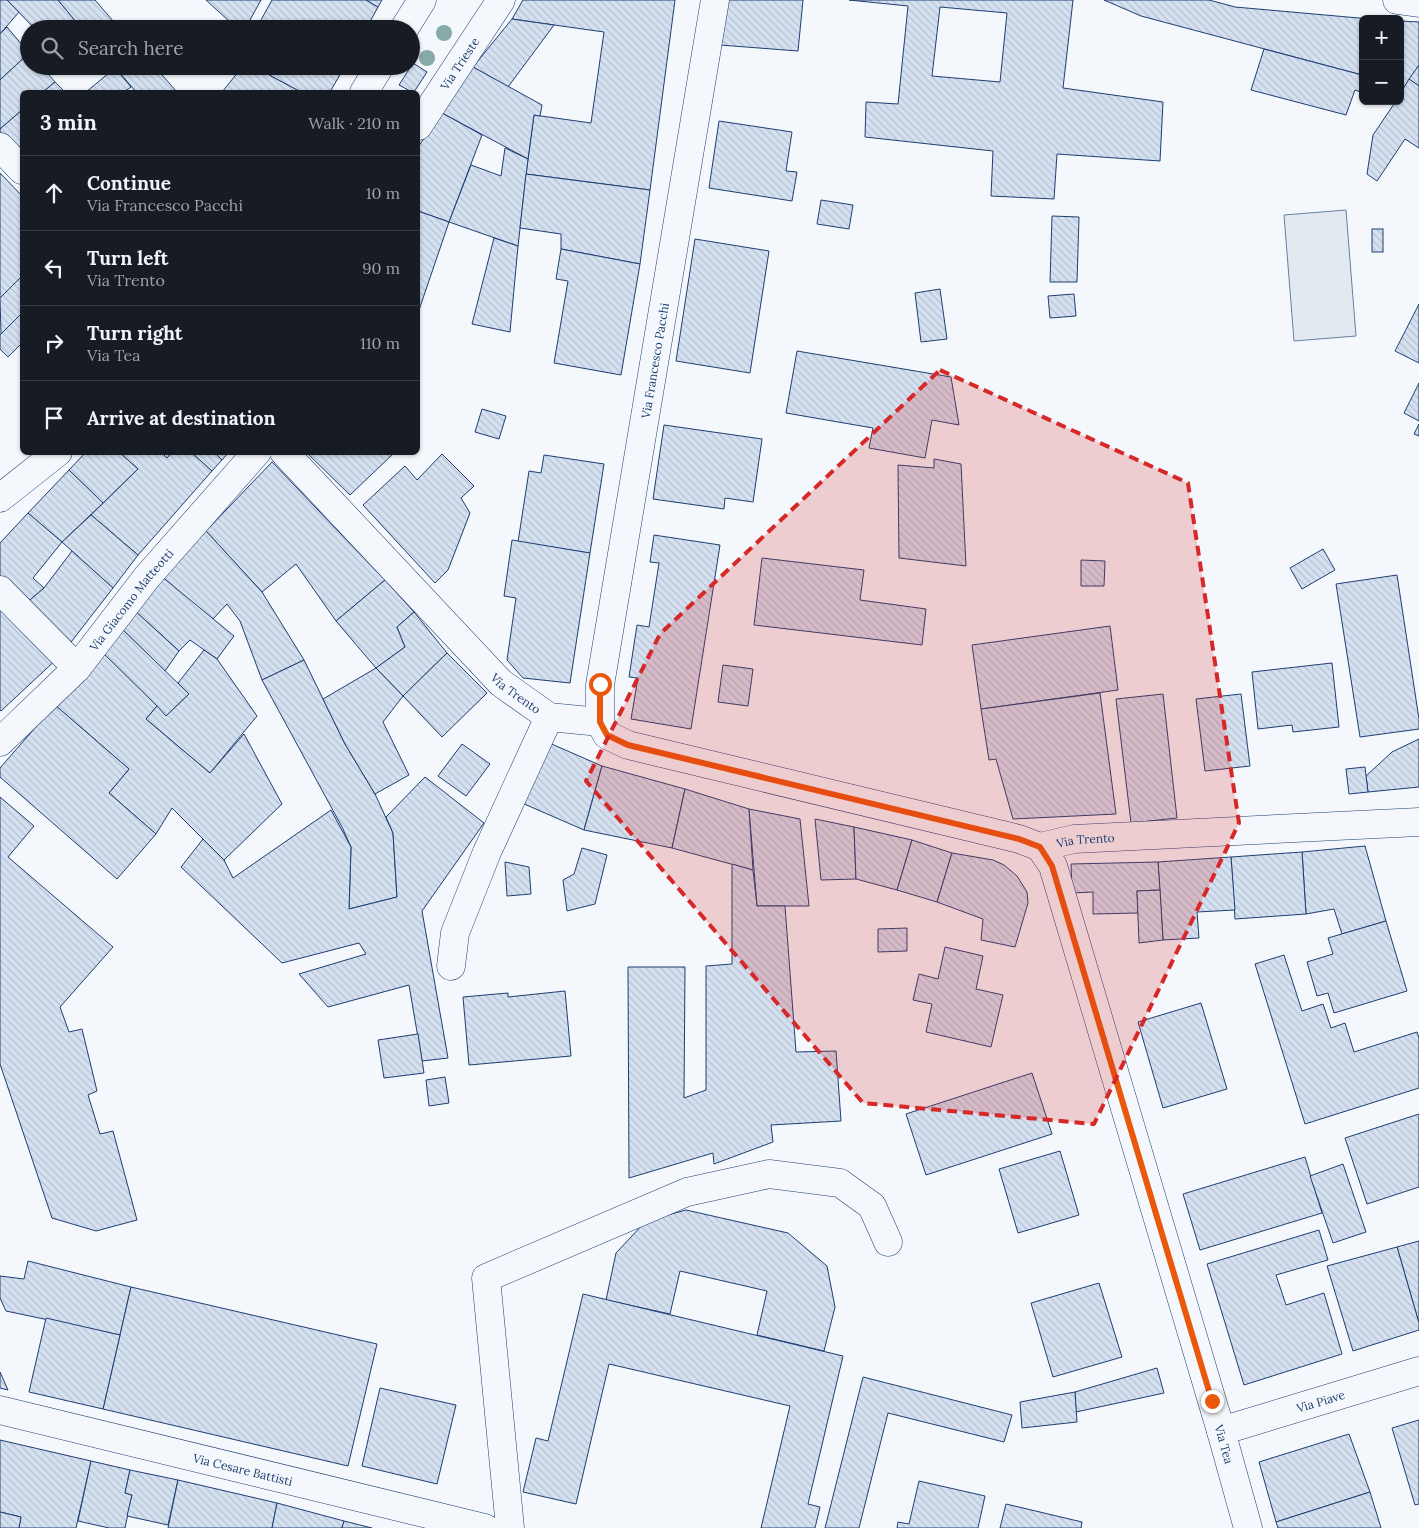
<!DOCTYPE html>
<html lang="en">
<head>
<meta charset="utf-8">
<style>
	:root { --surface:#171b24; --page:#20242c; --text:#f1f3f6; --muted:#9ea1a6; --line:#363941 }
	body { margin:0; font-family:Lora,serif; background:var(--page); color:var(--text) }
	.controls { position:absolute; right:15px; top:15px; display:grid; overflow:hidden; border-radius:8px; box-shadow:0 1px 4px #0004 }
	.controls button { width:45px; height:45px; display:grid; place-items:center; padding:0; border:0; border-bottom:1px solid var(--line); background:var(--surface); color:var(--text); font:25px sans-serif }
	.stop { position:absolute; width:15px; height:15px; margin:-11px; border:4px solid #ea580c; border-radius:50%; background:#fff }
	.stop.end { background:#ea580c; border-color:#fff; box-shadow:0 1px 5px #0008 }
	.list { margin:0; padding:0; list-style:none }
	h2 { display:flex; justify-content:space-between; align-items:center; height:65px; margin:0; padding:0 20px; font-size:21px }
	h2 small { font-size:16px; font-weight:400; color:var(--muted) }
	.list li { display:grid; grid-template-columns:32px 1fr auto; gap:15px; align-items:center; box-sizing:border-box; height:75px; padding:0 20px; border-top:1px solid var(--line) }
	.list b { display:block; font-size:19px; white-space:nowrap }
	.list p { margin:0; font-size:16px; white-space:nowrap; color:var(--muted) }
	.list em { font-size:16px; font-style:normal; color:var(--muted) }
	.icon { flex:none; width:28px; height:28px; fill:none; stroke:currentColor; stroke-width:2; stroke-linecap:round; stroke-linejoin:round }
	.map { position:relative; flex:none; width:1419px; height:1528px; overflow:hidden }
	.search { position:absolute; background:var(--surface); box-shadow:0 1px 4px #0004; left:20px; top:20px; width:400px; height:55px; display:flex; align-items:center; gap:12px; box-sizing:border-box; padding:0 18px; border-radius:28px; color:var(--muted); font-size:19px }
	.panel { position:absolute; background:var(--surface); box-shadow:0 1px 4px #0004; left:20px; top:90px; width:400px; height:365px; border-radius:8px }
	.map>svg:first-child { display:block }
	.grass { fill:#e3e9f0; stroke:#687fa3 }
	.building { fill:url(#building-back-hatch); stroke:#1d3f73; fill-rule:evenodd }
	.lines { fill:none; stroke-linecap:round; stroke-linejoin:round }
	.minor-casing { stroke:#1d3f73; stroke-width:29 }
	.minor { stroke:#f4f7fb; stroke-width:28 }
	.tree { fill:#86aba6 }
	.route { stroke:#ea580c; stroke-width:6 }
	.marked { fill:#d62828; fill-opacity:0.2; stroke:#d62828; stroke-width:4; stroke-dasharray:10 6; stroke-linejoin:round }
	.labels { text-anchor:middle; dominant-baseline:central; stroke-width:4; stroke-linejoin:round; paint-order:stroke }
	.street-label { font-size:12px; fill:#1d3f73; stroke:#f4f7fb }
</style>
</head>
<body>
<div class="map">
<svg width="1419" height="1528" viewBox="0 0 1419 1528">
	<defs>
		<pattern id="building-back-hatch" width="6" height="6" patternUnits="userSpaceOnUse" patternTransform="scale(1.25)"><rect width="6" height="6" fill="#d5e0f0"/><path d="M-1 5l2 2M0 0l6 6M5-1l2 2" fill="none" stroke="#b6c1d1"/></pattern>
	</defs>
	<rect width="100%" height="100%" fill="#f4f7fb"/>
	<!-- grass -->
	<path class="grass" d="M1346,210L1356,336L1294,341L1284,215Z"/>
	<!-- building -->
	<g class="building">
		<path d="M0,0H7L19,12L0,34Z"/>
		<path d="M7,0H58L82,29H35Z"/>
		<path d="M58,0H95L120,29H82Z"/>
		<path d="M206,0H261L245,29L230,22Z"/>
		<path d="M272,0H366L378,7L366,29H256Z"/>
		<path d="M366,0H382L378,7Z"/>
		<path d="M523,0H675L650,190L526,174L534,115L591,123L604,32L512,19Z"/>
		<path d="M724,0H803L798,51L720,45Z"/>
		<path d="M849,0H1073L1063,88L1163,102L1160,161L1057,154L1054,199L991,196L993,151L865,137L866,102L898,104L908,6ZM940,7L1007,13L1000,82L932,76Z"/>
		<path d="M1104,0H1209L1235,7L1370,19H1363L1362,75L1141,16Z"/>
		<path d="M512,19L554,25L508,87L473,67Z"/>
		<path d="M1400,21L1419,22V65L1400,94Z"/>
		<path d="M7,27L29,53L0,80V34Z"/>
		<path d="M1264,49L1362,75L1363,73V93L1355,90L1346,115L1251,90Z"/>
		<path d="M29,53V66H41L55,82L43,92H22V110L0,129V80Z"/>
		<path d="M413,63L427,72L414,92H412L399,85Z"/>
		<path d="M1419,65V86L1409,79Z"/>
		<path d="M114,66H154L177,92H136Z"/>
		<path d="M243,66H256L262,71L301,92H222Z"/>
		<path d="M264,66H345L330,92H301L262,71Z"/>
		<path d="M473,67L542,105L540,116L534,115L528,159L442,113Z"/>
		<path d="M115,68L131,87L124,92H86Z"/>
		<path d="M1409,79L1419,86V148L1405,139L1377,181L1367,174L1373,135L1396,101H1400V94Z"/>
		<path d="M55,82L65,92H43Z"/>
		<path d="M22,110V144L15,151L0,131V129Z"/>
		<path d="M442,113L482,135L449,222L418,211V147Z"/>
		<path d="M719,121L792,132L786,171L797,172L792,201L709,188Z"/>
		<path d="M505,148L528,159L518,246L449,222L471,165L501,176Z"/>
		<path d="M0,173L22,196V276L0,298Z"/>
		<path d="M526,174L650,190L640,264L561,249V234L520,228Z"/>
		<path d="M821,200L853,205L849,229L817,224Z"/>
		<path d="M418,211L449,222L418,313Z"/>
		<path d="M1052,216L1079,217L1077,282H1050Z"/>
		<rect x="1372" y="229" width="11" height="23"/>
		<path d="M494,238L518,246L510,332L472,324Z"/>
		<path d="M695,239L769,251L750,373L676,361Z"/>
		<path d="M561,249L640,264L621,375L554,363L568,281L556,279Z"/>
		<path d="M22,276V313L1,334L0,298Z"/>
		<path d="M940,289L947,339L921,342L915,293Z"/>
		<path d="M1074,294L1076,316L1050,318L1048,296Z"/>
		<path d="M1419,304V363L1395,351Z"/>
		<path d="M22,313V343L8,357L0,349V335Z"/>
		<path d="M797,351L951,377L959,425L932,420L925,458L869,448L873,428L786,413Z"/>
		<path d="M1419,383V421L1404,413Z"/>
		<path d="M482,409L506,416L499,439L475,432Z"/>
		<path d="M1419,424V436L1414,434Z"/>
		<path d="M664,425L762,439L753,502L725,498L724,509L653,499Z"/>
		<path d="M86,452H119L138,469L103,503L69,470Z"/>
		<path d="M119,452H161L167,458L172,452H191L212,471L138,555L91,515L138,469Z"/>
		<path d="M161,452H172L167,458Z"/>
		<path d="M191,452H214L222,460L212,471Z"/>
		<path d="M214,452H229L222,460Z"/>
		<path d="M306,452H395L350,495Z"/>
		<path d="M442,454L474,486L461,498L470,513L448,570L435,583L363,505L405,466L417,480Z"/>
		<path d="M544,455L604,464L590,553L518,542L529,471L541,473Z"/>
		<path d="M934,459L961,464L966,566L899,558L898,465L934,468Z"/>
		<path d="M272,462L385,580L336,621L296,564L262,592L206,531Z"/>
		<path d="M69,470L103,503L62,542L28,513Z"/>
		<path d="M28,513L62,542L33,578L44,588L24,605L0,578V543Z"/>
		<path d="M91,515L138,555L113,588L62,542Z"/>
		<path d="M206,531L262,592L304,660L262,680L240,621L227,604L212,620L161,576Z"/>
		<path d="M654,535L720,545L691,729L631,719L638,678L629,677L637,625L649,627L659,563L650,562Z"/>
		<path d="M512,540L590,553L570,683L523,678L507,660L516,598L504,596Z"/>
		<path d="M1323,549L1335,570L1302,589L1290,568Z"/>
		<path d="M72,551L113,588L68,646L24,605L44,588Z"/>
		<path d="M762,558L864,570L860,600L926,609L922,645L754,625Z"/>
		<path d="M1081,560L1105,561L1104,586H1081Z"/>
		<path d="M1397,575L1419,719V729L1360,737L1336,584Z"/>
		<path d="M161,576L234,636L217,659L190,640L179,651L134,610Z"/>
		<path d="M385,580L414,612L397,627L405,647L376,668L336,621Z"/>
		<path d="M0,602L60,656L1,711L0,710Z"/>
		<path d="M134,610L179,651L165,671L119,626Z"/>
		<path d="M414,612L447,653L403,696L376,668L405,647L397,627Z"/>
		<path d="M119,626L189,694L166,716L97,647Z"/>
		<path d="M1110,626L1118,690L981,709L972,645Z"/>
		<path d="M97,647L157,706L146,719L210,773L244,734L282,804L224,860L172,808L156,834L109,793L129,769L55,705Z"/>
		<path d="M204,650L217,659L257,716L210,773L146,719L157,706L166,716L189,694L178,683Z"/>
		<path d="M447,653L487,693L442,737L403,696Z"/>
		<path d="M304,660L345,744L375,794L393,833L397,897L349,909L351,847L342,827L262,680Z"/>
		<path d="M1332,663L1339,727L1293,732L1292,725L1258,729L1252,672Z"/>
		<path d="M723,665L753,669L748,706L718,702Z"/>
		<path d="M376,668L403,696L383,722L409,775L375,794L345,744L323,699Z"/>
		<path d="M1100,693L1116,814L1013,819L996,759L989,760L981,709Z"/>
		<path d="M1163,694L1177,818L1131,823L1116,699Z"/>
		<path d="M1241,694L1250,766L1205,771L1196,699Z"/>
		<path d="M55,705L129,769L109,793L156,834L117,879L0,777V768Z"/>
		<path d="M1419,739V787L1368,792L1366,776L1392,752Z"/>
		<path d="M547,742L602,766L584,830L522,803Z"/>
		<path d="M462,744L490,764L466,796L438,776Z"/>
		<path d="M602,766L685,789L672,848L584,830Z"/>
		<path d="M1365,767L1368,792L1349,794L1346,769Z"/>
		<path d="M425,777L484,823L422,911L448,1058L422,1061L409,985L328,1007L299,974L366,954L359,943L282,963L181,867L203,839L224,860L233,878L331,810L351,847L349,909L397,897L393,833L386,817Z"/>
		<path d="M685,789L749,809L753,870L672,848Z"/>
		<path d="M0,797L34,826L8,857L113,947L60,1007L69,1032L82,1029L97,1091L88,1095L100,1134L113,1131L137,1220L96,1231L52,1218L0,1064Z"/>
		<path d="M749,809L800,819L809,906H757Z"/>
		<path d="M815,819L854,827L856,879L821,880Z"/>
		<path d="M854,827L912,840L897,890L856,879Z"/>
		<path d="M912,840L952,853L937,902L897,890Z"/>
		<path d="M1365,846L1386,921L1342,934L1334,909L1306,914L1302,852Z"/>
		<path d="M582,848L607,855L595,904L567,911L563,880L574,874Z"/>
		<path d="M1302,852L1306,914L1235,919L1231,857Z"/>
		<path d="M952,853L993,860L1004,865L1017,876L1027,892L1028,903L1015,947L981,940L983,919L937,902Z"/>
		<path d="M1231,857L1235,910L1197,912L1199,938L1163,940L1158,862Z"/>
		<path d="M505,862L529,867L531,894L507,896Z"/>
		<path d="M1158,862L1160,890L1137,891L1138,913L1093,914V892L1072,893L1071,864Z"/>
		<path d="M732,864L753,870L757,906H785L796,1052L836,1051L841,1121L771,1125L773,1142L714,1164L713,1153L629,1178L628,967H685L684,1098L706,1090V966L732,964Z"/>
		<path d="M1160,890L1163,940L1139,943L1137,891Z"/>
		<path d="M1386,921L1407,991L1334,1013L1328,993L1317,996L1307,962L1333,954L1328,938Z"/>
		<path d="M907,928V951L878,952V929Z"/>
		<path d="M945,947L983,956L976,989L1003,995L991,1047L926,1032L932,1004L913,1000L919,974L938,979Z"/>
		<path d="M1284,955L1302,1011L1323,1004L1331,1028L1345,1023L1354,1052L1417,1032L1419,1038V1088L1305,1124L1255,964Z"/>
		<path d="M565,991L571,1056L469,1065L463,997L508,993V997Z"/>
		<path d="M1201,1003L1227,1089L1163,1108L1138,1022Z"/>
		<path d="M418,1034L424,1073L384,1078L378,1040Z"/>
		<path d="M1032,1073L1052,1134L926,1175L906,1114Z"/>
		<path d="M445,1077L449,1103L429,1106L426,1080Z"/>
		<path d="M1419,1114V1187L1367,1204L1345,1138Z"/>
		<path d="M1060,1151L1079,1215L1018,1233L999,1169Z"/>
		<path d="M1305,1157L1322,1213L1200,1250L1183,1194Z"/>
		<path d="M1343,1164L1366,1232L1333,1243L1310,1176Z"/>
		<path d="M686,1210L788,1233L827,1266L835,1307L824,1351L757,1335L767,1291L680,1271L670,1314L606,1300L616,1253L646,1221Z"/>
		<path d="M1319,1230L1328,1260L1276,1275L1286,1305L1324,1293L1342,1354L1244,1385L1207,1264Z"/>
		<path d="M1419,1241V1323L1397,1247Z"/>
		<path d="M1397,1247L1419,1323V1330L1353,1351L1327,1266Z"/>
		<path d="M28,1261L131,1287L120,1335L6,1311L0,1298V1276L24,1279Z"/>
		<path d="M1099,1283L1122,1357L1053,1377L1031,1303Z"/>
		<path d="M131,1287L377,1344L348,1466L103,1409Z"/>
		<path d="M583,1294L843,1356L808,1504L820,1507L815,1528H761L790,1406L609,1364L576,1504L523,1492L536,1438L548,1441Z"/>
		<path d="M46,1318L120,1335L103,1409L29,1392Z"/>
		<path d="M1157,1368L1164,1393L1076,1412L1075,1392Z"/>
		<path d="M0,1372L8,1390L0,1388Z"/>
		<path d="M863,1377L1012,1415L1004,1442L888,1413L859,1528H825Z"/>
		<path d="M380,1388L456,1405L437,1484L362,1466Z"/>
		<path d="M1075,1392L1077,1422L1022,1428L1020,1402Z"/>
		<path d="M1419,1420V1504L1415,1505L1392,1428Z"/>
		<path d="M1349,1434L1370,1492L1276,1522L1259,1462Z"/>
		<path d="M0,1440L91,1461L76,1528H19L21,1517L0,1512Z"/>
		<path d="M91,1461L130,1470L125,1493L132,1495L125,1528H109L78,1521Z"/>
		<path d="M130,1470L178,1480L168,1525L127,1516L132,1495L125,1493Z"/>
		<path d="M178,1480L277,1503L272,1528H168Z"/>
		<path d="M919,1481L985,1496L978,1528H897L898,1522L909,1524Z"/>
		<path d="M1370,1492L1381,1528H1278L1276,1522Z"/>
		<path d="M277,1503L344,1521L342,1528H272Z"/>
		<path d="M1006,1504L1082,1522L1081,1528H1000Z"/>
		<path d="M0,1512L21,1517L19,1528H0Z"/>
		<path d="M344,1521L372,1528H342Z"/>
	</g>
	<g class="lines">
		<defs>
			<g id="minor">
				<path d="M1397,0L1419,3"/>
				<path d="M404,29L422,0"/>
				<path d="M364,92L380,66"/>
				<path id="s1" d="M418,126L501,0"/>
				<path d="M0,147L22,170"/>
				<path id="s2" d="M284,452L501,683L549,717L600,722"/>
				<path d="M0,498L58,452"/>
				<path d="M0,590L77,668"/>
				<path id="s3" d="M600,722L607,735L628,745L1019,839L1040,847L1074,839L1419,822"/>
				<path id="s4" d="M600,722V685L715,0"/>
				<path id="s5" d="M0,742L77,668L147,577L257,452"/>
				<path id="s6" d="M1040,847L1053,866L1221,1431L1248,1528"/>
				<path d="M451,966L455,933L487,852L549,717"/>
				<path id="s7" d="M0,1410L485,1528"/>
				<path id="s8" d="M1221,1431L1419,1371"/>
				<path d="M510,1528L486,1278L687,1192L769,1174L840,1183L872,1206L888,1242"/>
			</g>
		</defs>
		<!-- minor casing -->
		<use href="#minor" class="minor-casing"/>
		<!-- minor -->
		<use href="#minor" class="minor"/>
	</g>
	<!-- trees -->
	<g class="tree">
		<circle cx="444" cy="33" r="8"/>
		<circle cx="427" cy="58" r="8"/>
	</g>
	<g class="lines">
		<!-- route -->
		<path class="route" d="M600,684V722L607,735L628,745L1019,839L1040,847L1052,866L1212,1401"/>
	</g>
	<!-- marked area -->
	<path class="marked" d="M940,370L1188,483L1239,823L1094,1124L863,1103L586,781L660,634Z"/>
	<g class="labels">
		<!-- street labels -->
		<g class="street-label">
			<text stroke="none"><textPath href="#s1" startOffset="75">Via Trieste</textPath></text>
			<text stroke="none"><textPath href="#s4" startOffset="366">Via Francesco Pacchi</textPath></text>
			<text stroke="none"><textPath href="#s5" startOffset="194">Via Giacomo Matteotti</textPath></text>
			<text stroke="none"><textPath href="#s2" startOffset="335">Via Trento</textPath></text>
			<text stroke="none"><textPath href="#s3" startOffset="509">Via Trento</textPath></text>
			<text stroke="none"><textPath href="#s8" startOffset="104">Via Piave</textPath></text>
			<text stroke="none"><textPath href="#s6" startOffset="626">Via Tea</textPath></text>
			<text stroke="none"><textPath href="#s7" startOffset="250">Via Cesare Battisti</textPath></text>
		</g>
	</g>
</svg>
<div class="controls">
<button>+</button>
<button>−</button>
</div>
<div class="stop" style="left:600px;top:684px"></div>
<div class="stop end" style="left:1212px;top:1401px"></div>
<div class="search"><svg class="icon" aria-label="search" viewBox="0 0 24 24"><circle cx="10" cy="10" r="6"/><path d="M15 15l6 6"/></svg>Search here</div>
<section class="panel">
<h2>3 min<small>Walk · 210 m</small></h2>
<ul class="list">
<li><svg class="icon" aria-label="ahead" viewBox="0 0 24 24"><path d="M12 20V5M6 11l6-6 6 6"/></svg><div><b>Continue</b><p>Via Francesco Pacchi</p></div><em>10 m</em></li>
<li><svg class="icon" aria-label="left" viewBox="0 0 24 24"><path d="M17 20v-9H6M10 6l-5 5 5 5"/></svg><div><b>Turn left</b><p>Via Trento</p></div><em>90 m</em></li>
<li><svg class="icon" aria-label="right" viewBox="0 0 24 24"><path d="M7 20v-9h11M14 6l5 5-5 5"/></svg><div><b>Turn right</b><p>Via Tea</p></div><em>110 m</em></li>
<li><svg class="icon" aria-label="arrive" viewBox="0 0 24 24"><path d="M6 21V4h12l-3 4 3 4H6"/></svg><div><b>Arrive at destination</b></div></li>
</ul>
</section>
</div>
</body>
</html>
